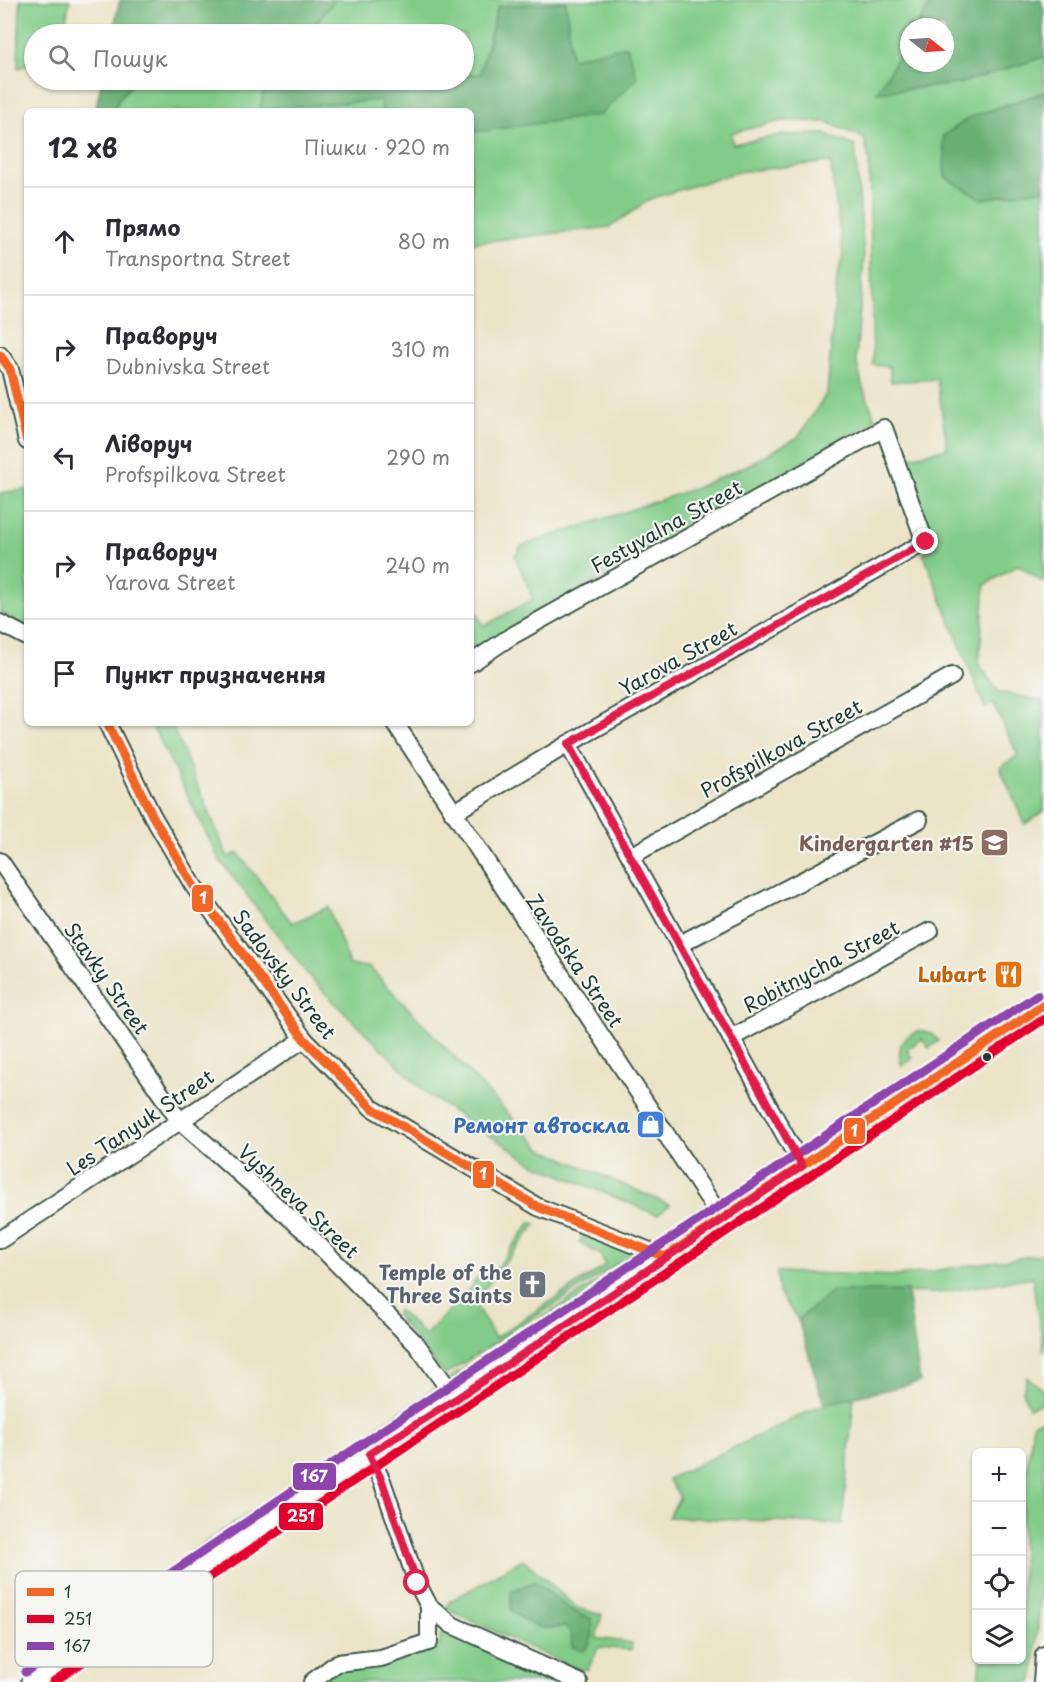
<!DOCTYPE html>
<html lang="uk">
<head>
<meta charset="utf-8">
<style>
	:root { --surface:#fff; --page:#f2f2f3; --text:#2b2b33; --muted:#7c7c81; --line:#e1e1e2 }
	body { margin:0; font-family:"Playpen Sans",sans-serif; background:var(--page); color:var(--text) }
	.controls { position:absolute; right:18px; bottom:18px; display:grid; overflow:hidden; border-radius:9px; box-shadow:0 2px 4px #0004 }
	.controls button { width:54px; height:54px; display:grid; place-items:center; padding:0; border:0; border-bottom:2px solid var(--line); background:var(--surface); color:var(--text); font:30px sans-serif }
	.compass { position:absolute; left:900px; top:18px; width:54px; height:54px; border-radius:50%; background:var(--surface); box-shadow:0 2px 4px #0004; rotate:107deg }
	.stop { position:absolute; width:18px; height:18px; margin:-14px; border:4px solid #e11d48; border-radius:50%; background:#fff }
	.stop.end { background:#e11d48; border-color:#fff; box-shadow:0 2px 6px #0008 }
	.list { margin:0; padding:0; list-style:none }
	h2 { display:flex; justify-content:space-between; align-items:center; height:78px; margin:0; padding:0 24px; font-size:26px }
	h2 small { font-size:20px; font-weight:400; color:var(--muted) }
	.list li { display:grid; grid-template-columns:39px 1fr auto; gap:18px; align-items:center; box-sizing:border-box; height:108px; padding:0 24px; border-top:2px solid var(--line) }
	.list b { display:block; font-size:22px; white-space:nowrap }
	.list p { margin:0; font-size:20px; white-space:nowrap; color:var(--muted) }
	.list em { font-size:20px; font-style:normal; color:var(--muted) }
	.icon { flex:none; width:33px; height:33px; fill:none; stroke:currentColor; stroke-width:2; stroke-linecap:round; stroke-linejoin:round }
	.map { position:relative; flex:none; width:1044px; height:1682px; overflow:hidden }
	.search { position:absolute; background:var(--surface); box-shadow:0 2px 4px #0004; left:24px; top:24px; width:450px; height:66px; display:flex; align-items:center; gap:15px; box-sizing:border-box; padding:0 21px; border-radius:33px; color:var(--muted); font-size:22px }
	.panel { position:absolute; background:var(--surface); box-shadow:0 2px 4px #0004; left:24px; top:108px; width:450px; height:618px; border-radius:9px }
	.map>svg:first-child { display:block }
	.green { fill:#81cc89; stroke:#50845e; stroke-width:1.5 }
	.forest { fill:#68b075; stroke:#447654; stroke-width:1.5 }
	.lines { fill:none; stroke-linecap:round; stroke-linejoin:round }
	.minor-casing { stroke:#3e564a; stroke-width:20 }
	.major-casing { stroke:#3e564a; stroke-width:24 }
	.minor { stroke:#fff; stroke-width:16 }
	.major { stroke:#fff; stroke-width:21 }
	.bus-1-casing { stroke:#f6f6f2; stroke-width:14 }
	.bus-2-casing { stroke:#f6f6f2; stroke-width:14 }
	.bus-3-casing { stroke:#f6f6f2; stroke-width:14 }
	.bus-1 { stroke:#f26522; stroke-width:9 }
	.bus-2 { stroke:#e4002b; stroke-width:9 }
	.bus-3 { stroke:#8e44ad; stroke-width:9 }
	.route { stroke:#e11d48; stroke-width:8 }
	.bus-dot { fill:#1f3d34; stroke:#f6f6f2; stroke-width:2 }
	.labels { text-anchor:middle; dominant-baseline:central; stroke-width:4.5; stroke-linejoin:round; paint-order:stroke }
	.street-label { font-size:20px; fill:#1f3d34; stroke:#f6f6f2 }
	.education-label { font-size:20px; font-weight:bold; fill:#785e54; stroke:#f6f6f2; text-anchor:end }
	.food-label { font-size:20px; font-weight:bold; fill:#c56008; stroke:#f6f6f2; text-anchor:end }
	.shop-label { font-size:20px; font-weight:bold; fill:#366cbe; stroke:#f6f6f2; text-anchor:end }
	.worship-label { font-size:20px; font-weight:bold; fill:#5b616d; stroke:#f6f6f2; text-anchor:end }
	.key { fill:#f6f6f2; stroke:#b6beb9; stroke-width:1.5 }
	.key-label { font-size:16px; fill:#1f3d34 }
	.line-badge { stroke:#f6f6f2; stroke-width:2 }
	.badge-label { font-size:16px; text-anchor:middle; font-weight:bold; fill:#fff }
</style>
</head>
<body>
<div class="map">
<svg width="1044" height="1682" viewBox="0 0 1044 1682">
	<rect width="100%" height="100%" fill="#f6f6f2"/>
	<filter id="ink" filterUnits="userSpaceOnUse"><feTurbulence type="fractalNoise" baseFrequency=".0167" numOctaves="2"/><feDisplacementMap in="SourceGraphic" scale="12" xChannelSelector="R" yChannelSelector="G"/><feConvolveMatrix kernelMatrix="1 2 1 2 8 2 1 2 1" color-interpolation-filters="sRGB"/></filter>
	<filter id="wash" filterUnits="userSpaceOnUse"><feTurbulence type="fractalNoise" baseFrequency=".008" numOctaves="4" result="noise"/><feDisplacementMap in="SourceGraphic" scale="24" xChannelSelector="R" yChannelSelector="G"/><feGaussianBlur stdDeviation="1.35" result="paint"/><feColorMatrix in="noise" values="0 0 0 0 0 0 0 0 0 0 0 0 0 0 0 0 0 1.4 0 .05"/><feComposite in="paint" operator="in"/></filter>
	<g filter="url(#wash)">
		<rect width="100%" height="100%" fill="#ebe4c7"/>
		<!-- green -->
		<g class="green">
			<path d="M20,0H70L63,34H34V63L18,68Z"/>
			<path d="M335,0H933L916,27H909V39L877,92L958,84L1044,57V92L970,117L982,199L1044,189V583L1018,565L985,585L979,665L999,692L1044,701V811L1025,824L1000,768L1018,755L993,704L985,708L923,553L936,546L903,459L947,448L937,379L891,382L889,367L873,365L869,160L864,138L826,122L782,121L731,133L733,144L781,135L825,134L855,146L864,256L856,359L862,385L876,421L505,632L471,655V604L484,626L533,599L515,556L521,546L693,489L746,466L798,437L827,393L837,277L843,255L830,162L738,172L650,199L610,227L471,243V113L475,132L571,58L566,2L498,6L480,74L464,75V34H315L310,30Z"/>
			<path d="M136,80H264L261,109L381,100L382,111H114L119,98Z"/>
			<path d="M27,489V623L20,625L0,612V493Z"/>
			<path d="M151,723H171L228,857L238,853L292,923L328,907L350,965L369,967L542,1149L670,1205L657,1215L534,1164L429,1096L313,981L219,859Z"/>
			<path d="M919,1031L931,1033L939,1041L929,1048L922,1039L907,1049L912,1059L902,1066C896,1048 901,1037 919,1031Z"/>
			<path d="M531,1222L536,1224L474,1302L495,1338L605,1266L601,1255L579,1243L583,1235L638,1251L445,1375L395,1314L398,1310L425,1335L465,1295L481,1272L489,1278Z"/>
			<path d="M642,1253L641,1260L458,1383L448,1379Z"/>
			<path d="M1044,1254V1352L1032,1277L938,1293L832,1291L798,1320L779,1293L777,1272L899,1276Z"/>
			<path d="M1027,1377L1044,1391V1402L1029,1408L1023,1391Z"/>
			<path d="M440,1385L441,1394L377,1436L370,1438L365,1435Z"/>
			<path d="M854,1397L842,1524L668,1517L680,1497L668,1479L824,1404Z"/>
			<path d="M1044,1419V1559L1033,1682H979L981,1660H1022V1471L1027,1470L1033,1423Z"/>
			<path d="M355,1443L357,1450L300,1489L295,1482Z"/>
			<path d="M286,1489L290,1495L199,1556L189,1553Z"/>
			<path d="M523,1559L577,1608L602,1615L596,1638L632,1643L631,1650L599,1647L588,1669L578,1670L446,1609L449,1602Z"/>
			<path d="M442,1627L553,1682H319L338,1668L423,1652L439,1646Z"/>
		</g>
		<!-- forest -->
		<g class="forest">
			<path d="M120,0H335L310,30L315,34H112Z"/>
			<path d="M933,0H1041L1044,11V57L958,84L877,92L909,39V63H945V27H916Z"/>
			<path d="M566,2L571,58L627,46L637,78L600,115L475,132L470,110L382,111L381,100L261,109L264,80H464V75L480,74L498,6Z"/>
			<path d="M102,80H136L119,98L114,111H95Z"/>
			<path d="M1044,92V189L982,199L945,177L943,136L970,117Z"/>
			<path d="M832,1291H907L920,1382L824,1404L798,1320Z"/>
			<path d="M535,1581C552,1594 570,1614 591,1618C594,1631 593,1641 584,1651L572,1647L571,1632L564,1626C541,1633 530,1625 511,1611V1592Z"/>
		</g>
	</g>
	<g filter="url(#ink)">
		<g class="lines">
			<defs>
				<g id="minor">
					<path d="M0,355L10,369L27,441"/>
					<path d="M0,623L27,637"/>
					<path d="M107,723L152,815L193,885L304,1039L372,1108L538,1207L665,1257"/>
					<path d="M395,723L722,1219"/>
					<path d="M568,744L802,1166"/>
					<path d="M453,813L568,744L925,542L884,428L510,637L471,663"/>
					<path d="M631,856L952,676"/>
					<path d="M0,861L179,1120L307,1233L417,1345L456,1399"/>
					<path d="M680,944L919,820"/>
					<path d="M731,1038L930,931"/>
					<path d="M0,1240L304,1039"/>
					<path d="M369,1454L382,1481L417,1583L429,1606L452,1625L579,1682"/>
					<path d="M312,1682L337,1663L381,1658L429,1642V1606"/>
					<path d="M1042,1682L1044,1655"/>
				</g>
				<path id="major" d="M32,1682L369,1454L583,1314L692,1238L1044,1005"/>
			</defs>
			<!-- minor casing -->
			<use href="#minor" class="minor-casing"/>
			<!-- major casing -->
			<use href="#major" class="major-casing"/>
			<!-- minor -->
			<use href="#minor" class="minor"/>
			<!-- major -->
			<use href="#major" class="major"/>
			<defs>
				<g id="bus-1">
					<path d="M0,355L10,369L27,441"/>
					<path d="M107,723L152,815L193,885L304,1039L372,1108L538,1207L665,1257"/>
					<path d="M665,1257L1044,1005"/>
				</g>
				<path id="bus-2" d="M53,1682L1044,1019"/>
				<path id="bus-3" d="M25,1672L362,1444L1037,995"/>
			</defs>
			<!-- bus-1 casing -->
			<use href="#bus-1" class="bus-1-casing"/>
			<!-- bus-2 casing -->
			<use href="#bus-2" class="bus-2-casing"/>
			<!-- bus-3 casing -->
			<use href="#bus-3" class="bus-3-casing"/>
			<!-- bus-1 -->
			<use href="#bus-1" class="bus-1"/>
			<!-- bus-2 -->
			<use href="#bus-2" class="bus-2"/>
			<!-- bus-3 -->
			<use href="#bus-3" class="bus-3"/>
		</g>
	</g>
	<g class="lines" filter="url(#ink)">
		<!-- route -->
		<path class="route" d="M417,1583L382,1481L369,1454L456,1399L802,1166L568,744L926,542"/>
	</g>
	<!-- icons -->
	<defs>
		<symbol id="school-square" viewBox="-11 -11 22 22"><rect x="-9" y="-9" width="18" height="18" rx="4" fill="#8d6e63" stroke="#f6f6f2"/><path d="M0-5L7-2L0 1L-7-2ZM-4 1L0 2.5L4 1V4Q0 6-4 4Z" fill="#fff"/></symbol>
		<symbol id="restaurant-square" viewBox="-11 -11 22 22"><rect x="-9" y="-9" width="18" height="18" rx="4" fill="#e8710a" stroke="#f6f6f2"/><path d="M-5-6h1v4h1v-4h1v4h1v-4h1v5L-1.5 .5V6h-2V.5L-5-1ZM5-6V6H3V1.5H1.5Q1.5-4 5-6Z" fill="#fff"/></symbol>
		<symbol id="shop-square" viewBox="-11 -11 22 22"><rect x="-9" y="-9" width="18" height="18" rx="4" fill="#3f7fe0" stroke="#f6f6f2"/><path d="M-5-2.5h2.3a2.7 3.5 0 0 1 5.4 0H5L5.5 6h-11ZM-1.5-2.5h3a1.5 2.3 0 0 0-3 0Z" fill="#fff"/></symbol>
		<symbol id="church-square" viewBox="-11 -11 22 22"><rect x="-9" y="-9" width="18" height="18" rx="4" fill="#6b7280" stroke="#f6f6f2"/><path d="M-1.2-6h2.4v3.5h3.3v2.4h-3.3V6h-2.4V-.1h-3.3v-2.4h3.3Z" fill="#fff"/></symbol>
	</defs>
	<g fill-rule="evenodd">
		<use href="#school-square" x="978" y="826" width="33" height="33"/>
		<use href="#restaurant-square" x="992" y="958" width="33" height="33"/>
		<use href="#shop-square" x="634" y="1108" width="33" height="33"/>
		<use href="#church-square" x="516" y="1268" width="33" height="33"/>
	</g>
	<!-- markers -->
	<circle class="bus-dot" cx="987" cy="1057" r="5"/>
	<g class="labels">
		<!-- street labels -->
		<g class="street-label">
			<text transform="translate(666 526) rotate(-29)">Festyvalna Street</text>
			<text transform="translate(678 658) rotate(-29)">Yarova Street</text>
			<text transform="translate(781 748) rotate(-29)">Profspilkova Street</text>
			<text transform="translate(575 960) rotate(56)">Zavodska Street</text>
			<text transform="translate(821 966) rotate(-28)">Robitnycha Street</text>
			<text transform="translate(285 974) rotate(53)">Sadovsky Street</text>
			<text transform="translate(107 978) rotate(55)">Stavky Street</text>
			<text transform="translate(140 1122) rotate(-34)">Les Tanyuk Street</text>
			<text transform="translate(299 1201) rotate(43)">Vyshneva Street</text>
		</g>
		<!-- education labels -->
		<g class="education-label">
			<text x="974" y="843">Kindergarten #15</text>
		</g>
		<!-- food labels -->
		<g class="food-label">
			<text x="987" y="974">Lubart</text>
		</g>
		<!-- shop labels -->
		<g class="shop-label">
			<text x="630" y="1125">Ремонт автоскла</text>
		</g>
		<!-- worship labels -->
		<g class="worship-label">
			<text x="512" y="1272">Temple of the<tspan x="512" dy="23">Three Saints</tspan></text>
		</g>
	</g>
	<!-- legend -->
	<rect x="15" y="1571" width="198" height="96" rx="9" class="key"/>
	<rect x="27" y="1588" width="27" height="8" fill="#f26522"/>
	<rect x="27" y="1615" width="27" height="8" fill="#e4002b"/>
	<rect x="27" y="1642" width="27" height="8" fill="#8e44ad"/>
	<g class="key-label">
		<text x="64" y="1598">1</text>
		<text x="64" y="1625">251</text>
		<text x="64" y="1652">167</text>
	</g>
	<g class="line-badge">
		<rect x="191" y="884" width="23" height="29" rx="6" fill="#f26522"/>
		<rect x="843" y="1117" width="23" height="28" rx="6" fill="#f26522"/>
		<rect x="472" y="1160" width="23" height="29" rx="6" fill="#f26522"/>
		<rect x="292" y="1462" width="45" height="29" rx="6" fill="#8e44ad"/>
		<rect x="278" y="1502" width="46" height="29" rx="6" fill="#e4002b"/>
	</g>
	<g class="badge-label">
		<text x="203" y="904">1</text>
		<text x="854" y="1137">1</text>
		<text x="483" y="1180">1</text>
		<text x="314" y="1482">167</text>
		<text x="301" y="1522">251</text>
	</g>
</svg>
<div class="controls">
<button>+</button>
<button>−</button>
<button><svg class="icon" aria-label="locate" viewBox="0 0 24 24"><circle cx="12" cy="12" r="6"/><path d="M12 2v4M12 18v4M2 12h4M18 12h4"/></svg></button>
<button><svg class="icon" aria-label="layers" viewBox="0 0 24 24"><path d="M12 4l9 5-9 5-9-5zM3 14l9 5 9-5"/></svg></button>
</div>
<svg class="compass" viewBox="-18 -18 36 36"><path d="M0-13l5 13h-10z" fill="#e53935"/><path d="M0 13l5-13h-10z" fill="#7c7c81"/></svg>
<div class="stop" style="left:417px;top:1583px"></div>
<div class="stop end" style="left:926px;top:542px"></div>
<div class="search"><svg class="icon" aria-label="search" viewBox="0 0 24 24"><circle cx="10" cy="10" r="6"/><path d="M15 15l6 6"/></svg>Пошук</div>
<section class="panel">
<h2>12 хв<small>Пішки · 920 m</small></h2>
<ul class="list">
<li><svg class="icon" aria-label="ahead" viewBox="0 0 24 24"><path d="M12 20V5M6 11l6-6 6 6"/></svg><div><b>Прямо</b><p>Transportna Street</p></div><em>80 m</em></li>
<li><svg class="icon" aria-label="right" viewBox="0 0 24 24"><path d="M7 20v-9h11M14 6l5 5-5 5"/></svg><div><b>Праворуч</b><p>Dubnivska Street</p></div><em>310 m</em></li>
<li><svg class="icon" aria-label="left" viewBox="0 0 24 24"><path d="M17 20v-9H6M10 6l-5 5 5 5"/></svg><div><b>Ліворуч</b><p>Profspilkova Street</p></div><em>290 m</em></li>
<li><svg class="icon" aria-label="right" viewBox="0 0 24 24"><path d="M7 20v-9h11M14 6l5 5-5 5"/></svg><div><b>Праворуч</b><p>Yarova Street</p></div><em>240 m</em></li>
<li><svg class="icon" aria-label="arrive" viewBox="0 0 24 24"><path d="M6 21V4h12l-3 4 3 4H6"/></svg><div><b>Пункт призначення</b></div></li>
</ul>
</section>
</div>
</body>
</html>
